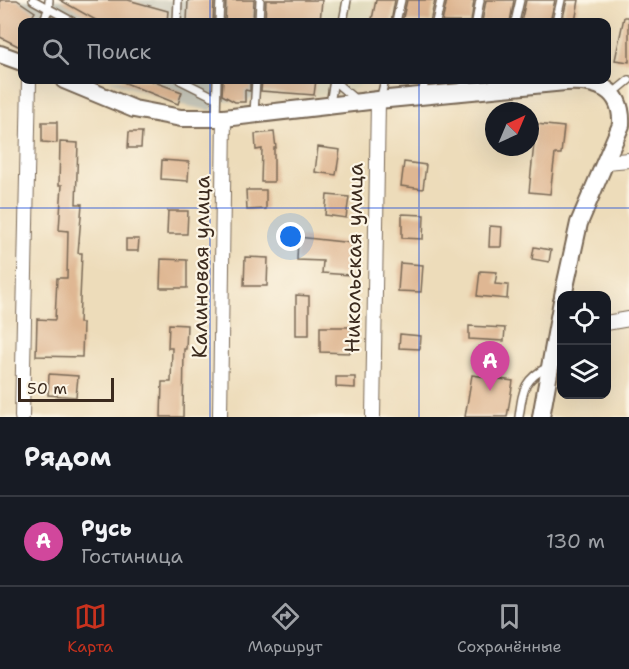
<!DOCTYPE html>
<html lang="ru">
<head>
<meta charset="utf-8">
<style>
	:root { --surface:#171b24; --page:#20242c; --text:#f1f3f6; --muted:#9ea1a6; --line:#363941; --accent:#c8321e }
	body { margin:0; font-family:"Shantell Sans",sans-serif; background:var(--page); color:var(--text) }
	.controls { position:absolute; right:18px; bottom:18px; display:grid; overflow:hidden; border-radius:12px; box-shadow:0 6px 24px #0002 }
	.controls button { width:54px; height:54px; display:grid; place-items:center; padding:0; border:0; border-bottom:2px solid var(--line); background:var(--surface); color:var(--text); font:30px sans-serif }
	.compass { position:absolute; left:485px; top:102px; width:54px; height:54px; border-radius:50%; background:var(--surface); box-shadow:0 6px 24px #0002; rotate:44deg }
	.scale { position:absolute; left:18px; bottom:15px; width:96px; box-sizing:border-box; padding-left:6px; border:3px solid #3b2a1e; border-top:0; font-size:16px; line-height:21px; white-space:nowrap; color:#3b2a1e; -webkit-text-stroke:4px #fcf5e5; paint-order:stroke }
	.you { position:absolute; left:291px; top:237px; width:21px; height:21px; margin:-15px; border:4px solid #fff; border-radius:50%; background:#1a73e8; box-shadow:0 0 0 9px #1a73e833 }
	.badge { display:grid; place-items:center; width:39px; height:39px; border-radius:50%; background:var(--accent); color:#fff; font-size:20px; font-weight:700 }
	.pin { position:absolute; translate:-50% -50px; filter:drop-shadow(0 2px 3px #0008) }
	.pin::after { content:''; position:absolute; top:32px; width:21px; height:18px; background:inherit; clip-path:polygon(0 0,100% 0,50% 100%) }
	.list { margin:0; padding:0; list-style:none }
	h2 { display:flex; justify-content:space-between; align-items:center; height:78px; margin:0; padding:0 24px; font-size:26px }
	h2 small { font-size:20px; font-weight:400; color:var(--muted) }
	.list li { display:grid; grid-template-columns:39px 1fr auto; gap:18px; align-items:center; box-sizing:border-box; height:90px; padding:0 24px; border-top:2px solid var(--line) }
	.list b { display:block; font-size:22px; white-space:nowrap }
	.list p { margin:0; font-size:20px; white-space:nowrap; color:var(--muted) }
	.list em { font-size:20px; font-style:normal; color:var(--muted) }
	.icon { flex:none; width:33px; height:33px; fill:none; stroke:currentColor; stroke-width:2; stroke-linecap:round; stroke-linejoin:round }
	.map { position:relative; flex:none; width:629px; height:417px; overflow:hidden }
	.search { position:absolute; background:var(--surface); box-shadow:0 6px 24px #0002; left:18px; right:18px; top:18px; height:66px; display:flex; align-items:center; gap:15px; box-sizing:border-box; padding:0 21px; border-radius:12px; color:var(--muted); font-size:22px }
	.sheet { height:168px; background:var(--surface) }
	nav { display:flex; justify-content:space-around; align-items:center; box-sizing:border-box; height:84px; border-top:2px solid var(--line); background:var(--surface); font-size:16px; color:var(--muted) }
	nav a { display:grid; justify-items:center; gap:3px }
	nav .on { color:var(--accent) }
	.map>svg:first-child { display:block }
	.built { fill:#dbd5b4 }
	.industrial { fill:#c5c5b8 }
	.building { fill:#dfb793 }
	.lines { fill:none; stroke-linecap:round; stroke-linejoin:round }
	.service-casing { stroke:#796855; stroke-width:10 }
	.minor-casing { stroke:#796855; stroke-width:16 }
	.tertiary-casing { stroke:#796855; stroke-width:20 }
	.service { stroke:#fff; stroke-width:7 }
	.minor { stroke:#fff; stroke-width:14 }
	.tertiary { stroke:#fff; stroke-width:16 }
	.grid { fill:none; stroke:#1d4ed8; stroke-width:1.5; stroke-opacity:0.55 }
	.labels { text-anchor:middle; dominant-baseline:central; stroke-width:4.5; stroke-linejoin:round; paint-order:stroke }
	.street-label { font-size:21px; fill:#3b2a1e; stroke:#fcf5e5 }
</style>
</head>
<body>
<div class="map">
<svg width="629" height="417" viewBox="0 0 629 417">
	<rect width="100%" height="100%" fill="#fcf5e5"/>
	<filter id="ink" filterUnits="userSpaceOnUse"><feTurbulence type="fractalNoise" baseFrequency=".0167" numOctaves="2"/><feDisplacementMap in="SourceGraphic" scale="12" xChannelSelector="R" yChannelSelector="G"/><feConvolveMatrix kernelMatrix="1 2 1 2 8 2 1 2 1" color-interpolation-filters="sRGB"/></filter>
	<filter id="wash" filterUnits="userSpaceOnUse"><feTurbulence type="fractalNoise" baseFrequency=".008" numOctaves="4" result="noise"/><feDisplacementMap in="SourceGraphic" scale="24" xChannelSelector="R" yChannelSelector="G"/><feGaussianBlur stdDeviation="1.35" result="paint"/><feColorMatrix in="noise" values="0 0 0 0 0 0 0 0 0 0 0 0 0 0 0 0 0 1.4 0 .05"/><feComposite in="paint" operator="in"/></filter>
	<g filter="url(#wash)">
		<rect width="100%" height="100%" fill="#eddcba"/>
		<!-- built -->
		<g class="built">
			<path d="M322,0H376L371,22H320Z"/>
			<path d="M316,80H361L360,84L350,92L315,95Z"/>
		</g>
		<!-- industrial -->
		<g class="industrial">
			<path d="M0,0H322L320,22H22V48L0,37Z"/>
			<path d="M109,80H316L314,95L262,91L245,102L221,101L216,99L212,111L178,104Z"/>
		</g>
		<g id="blocks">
			<!-- building -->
			<g class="building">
				<path d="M0,0H17L35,12L29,22H22V48L0,37Z"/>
				<path d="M60,0H128L168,11L167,22H99Z"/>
				<path d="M188,0H214L213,22H187Z"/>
				<path d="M226,0H254L253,22H225Z"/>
				<path d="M266,0H322L320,22H265Z"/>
				<path d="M376,0H395L391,22L372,19Z"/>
				<path d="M407,0H435L430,22H402Z"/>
				<path d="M447,0H474L471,22H442Z"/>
				<path d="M486,0H514L510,22H482Z"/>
				<path d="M526,0H555L550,22H521Z"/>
				<path d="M567,0H579L575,22H562Z"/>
				<path d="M624,17H629V62L615,60Z"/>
				<path d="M118,80H149L182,92L178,104Z"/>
				<path d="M223,80H250V91L245,90V102H235L222,95Z"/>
				<path d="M262,80H316L314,95L261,91Z"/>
				<path d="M42,122H57V143L42,142Z"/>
				<path d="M536,124L564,127L561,154H555L550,194L529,192Z"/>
				<path d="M129,132H142L141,148H128Z"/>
				<path d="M274,132L276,148H274V182H261L262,149L256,150L255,134Z"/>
				<path d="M60,142L78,143L76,204H82L78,253H82L79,323H83L82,357L36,356L37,319L55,320L57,278H67L68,231L59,230L62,185H59Z"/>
				<path d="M318,147L340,150L336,175L315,172Z"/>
				<path d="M162,160L189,162L188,181L161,179Z"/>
				<path d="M404,162L426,165L423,189L401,186Z"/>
				<path d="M246,190H266V209L247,210Z"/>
				<path d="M327,195L349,197L346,218L325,215Z"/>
				<path d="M168,211H188L187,234H167Z"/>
				<path d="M402,214L424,215L423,239L402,238Z"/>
				<path d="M490,226L502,227L501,247H489Z"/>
				<path d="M298,237L352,243L350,275L322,273L323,261L297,260Z"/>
				<path d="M126,239H139L138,251H126Z"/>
				<path d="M534,247L551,250L549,262L532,259Z"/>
				<path d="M245,257L268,258L267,286H244Z"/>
				<path d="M161,259L187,260V288H160Z"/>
				<path d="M400,263L423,265L421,292L398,291Z"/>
				<path d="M480,271L497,272L495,284L508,285L507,299L477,296Z"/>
				<path d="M296,295L309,296V335H296Z"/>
				<path d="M169,324L187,325L186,349H184L183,417H161L162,382H171L172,348H168Z"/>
				<path d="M469,326L505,328L504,341L469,339Z"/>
				<path d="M320,327H351L350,353L320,352Z"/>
				<path d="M400,334L421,336L420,349L399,348Z"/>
				<path d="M49,374L78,376L76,397L48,395Z"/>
				<path d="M472,375L513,381L507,417H465Z"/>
				<path d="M336,377H355V388L336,387Z"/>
			</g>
		</g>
	</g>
	<g filter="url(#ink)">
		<use href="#blocks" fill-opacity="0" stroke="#796855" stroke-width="1.5"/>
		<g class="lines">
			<defs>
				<g id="service">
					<path d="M33,0L73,22"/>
					<path d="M43,22L48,10L49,0"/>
					<path d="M177,22L178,0"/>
					<path d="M219,22L220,0"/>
					<path d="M259,22L260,0"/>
					<path d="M343,22L347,0"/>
					<path d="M396,22L401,0"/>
					<path d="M436,22L441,0"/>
					<path d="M476,22L480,0"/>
					<path d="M515,22L520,0"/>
					<path d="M556,22L561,0"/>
					<path d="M180,80L216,98"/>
					<path d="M334,81L357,101"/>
					<path d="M462,92L465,80"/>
					<path d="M612,94L629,80"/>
					<path d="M422,96L425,80"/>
					<path d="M380,100L385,80"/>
					<path d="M330,104L334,80"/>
					<path d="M254,113L256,80"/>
					<path d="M216,118L217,80"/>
					<path d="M519,417C523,389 523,380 549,366"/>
				</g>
				<g id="minor">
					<path d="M606,162L629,160"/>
					<path d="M606,323L629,319"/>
					<path d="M22,417L29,80"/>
					<path d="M220,417L224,118"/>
					<path d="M373,417L378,100"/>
				</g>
				<g id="tertiary">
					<path d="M0,54L22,62"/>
					<path d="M64,80L134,109L181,118H224L378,100L565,82C596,80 623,88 621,125L579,223L563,296"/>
					<path d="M541,417L562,301"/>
				</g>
			</defs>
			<!-- service casing -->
			<use href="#service" class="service-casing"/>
			<!-- minor casing -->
			<use href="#minor" class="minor-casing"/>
			<!-- tertiary casing -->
			<use href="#tertiary" class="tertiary-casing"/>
			<!-- service -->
			<use href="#service" class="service"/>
			<!-- minor -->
			<use href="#minor" class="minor"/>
			<!-- tertiary -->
			<use href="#tertiary" class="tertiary"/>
		</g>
	</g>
	<!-- grid -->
	<path class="grid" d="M210,0V22M419,0V22M210,80V417M419,80V417M0,208H629"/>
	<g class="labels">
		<!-- street labels -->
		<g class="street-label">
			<text transform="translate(354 258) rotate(-89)">Никольская улица</text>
			<text transform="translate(201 267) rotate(-89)">Калиновая улица</text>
		</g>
	</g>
</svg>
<div class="controls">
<button><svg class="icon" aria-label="locate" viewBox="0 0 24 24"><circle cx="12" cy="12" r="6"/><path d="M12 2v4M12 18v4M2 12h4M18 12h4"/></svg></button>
<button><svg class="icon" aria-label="layers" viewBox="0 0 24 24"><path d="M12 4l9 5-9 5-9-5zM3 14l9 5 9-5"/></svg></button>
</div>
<svg class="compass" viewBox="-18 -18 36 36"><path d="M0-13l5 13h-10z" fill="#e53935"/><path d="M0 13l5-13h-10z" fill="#9ea1a6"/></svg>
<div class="scale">50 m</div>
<div class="you"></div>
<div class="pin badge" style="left:490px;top:391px;background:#d1479c">A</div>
<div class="search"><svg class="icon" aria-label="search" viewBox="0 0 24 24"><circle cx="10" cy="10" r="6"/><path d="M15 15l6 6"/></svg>Поиск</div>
</div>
<section class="sheet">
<h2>Рядом<small></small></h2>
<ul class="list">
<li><span class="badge" style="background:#d1479c">A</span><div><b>Русь</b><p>Гостиница</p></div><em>130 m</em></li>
</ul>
</section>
<nav>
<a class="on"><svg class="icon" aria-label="map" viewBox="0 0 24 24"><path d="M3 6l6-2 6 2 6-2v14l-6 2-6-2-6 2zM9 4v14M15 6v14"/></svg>Карта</a>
<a><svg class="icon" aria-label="directions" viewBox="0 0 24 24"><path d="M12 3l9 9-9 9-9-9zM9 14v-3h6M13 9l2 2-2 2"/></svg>Маршрут</a>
<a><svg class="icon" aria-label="saved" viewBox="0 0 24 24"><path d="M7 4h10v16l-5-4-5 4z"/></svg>Сохранённые</a>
</nav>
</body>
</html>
